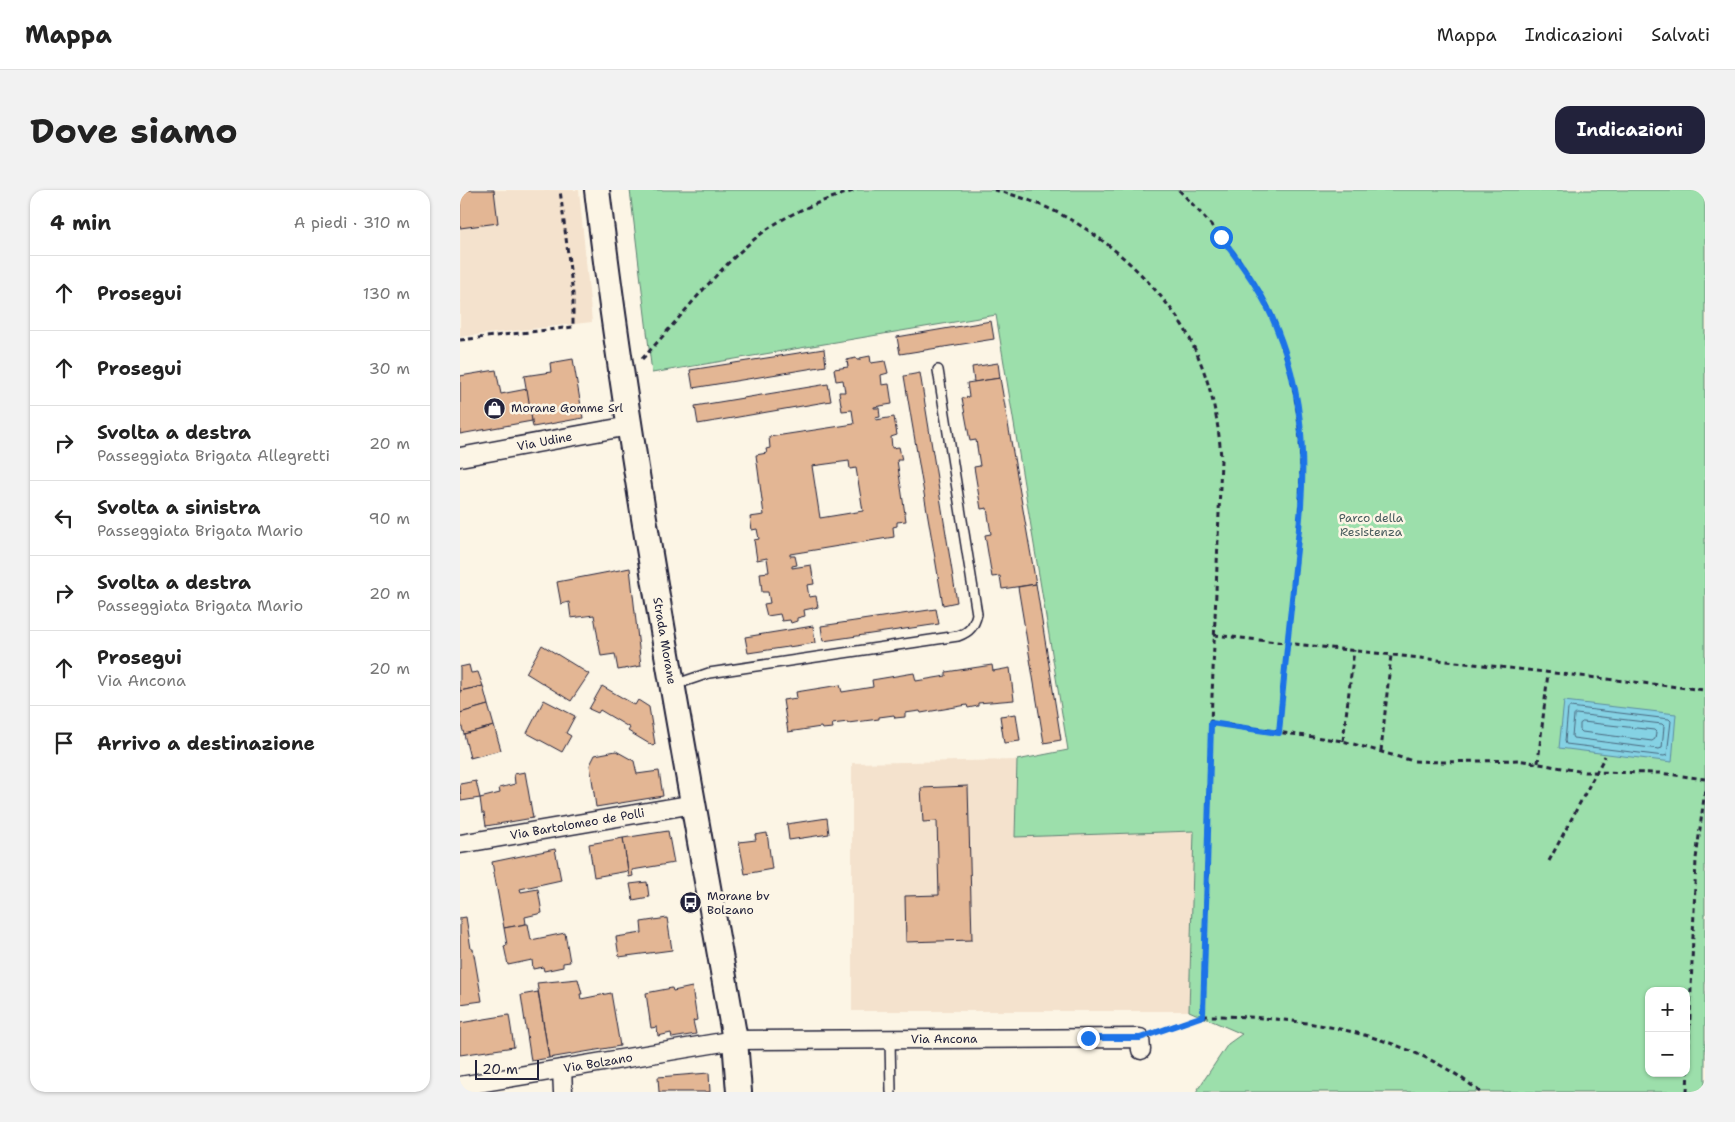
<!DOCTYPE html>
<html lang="it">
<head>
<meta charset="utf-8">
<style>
	:root { --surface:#fff; --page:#f2f2f2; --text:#222; --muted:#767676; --line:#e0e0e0; --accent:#22223b }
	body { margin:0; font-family:"Shantell Sans",sans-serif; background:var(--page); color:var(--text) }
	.controls { position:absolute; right:15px; bottom:15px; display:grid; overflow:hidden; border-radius:10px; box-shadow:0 1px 4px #0004 }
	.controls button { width:45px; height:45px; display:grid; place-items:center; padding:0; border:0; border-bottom:1px solid var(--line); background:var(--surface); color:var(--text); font:25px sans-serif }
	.scale { position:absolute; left:15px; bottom:12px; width:64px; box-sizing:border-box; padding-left:5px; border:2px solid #22223b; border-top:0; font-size:14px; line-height:18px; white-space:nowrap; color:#22223b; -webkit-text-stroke:4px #fcf5e5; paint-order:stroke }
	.stop { position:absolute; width:15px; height:15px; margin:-11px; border:4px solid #1a73e8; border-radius:50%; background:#fff }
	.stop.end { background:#1a73e8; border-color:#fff; box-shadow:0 1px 5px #0008 }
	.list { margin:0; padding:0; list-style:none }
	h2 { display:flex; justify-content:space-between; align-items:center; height:65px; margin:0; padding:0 20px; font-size:21px }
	h2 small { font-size:16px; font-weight:400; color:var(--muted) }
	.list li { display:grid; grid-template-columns:32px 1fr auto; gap:15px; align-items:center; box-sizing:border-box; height:75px; padding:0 20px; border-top:1px solid var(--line) }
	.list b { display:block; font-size:19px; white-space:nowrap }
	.list p { margin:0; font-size:16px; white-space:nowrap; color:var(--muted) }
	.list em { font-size:16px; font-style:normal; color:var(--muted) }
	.icon { flex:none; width:28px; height:28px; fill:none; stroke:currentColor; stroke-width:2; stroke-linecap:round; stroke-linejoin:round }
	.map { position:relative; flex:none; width:1245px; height:902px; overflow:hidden; border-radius:15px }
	header { display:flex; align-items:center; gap:30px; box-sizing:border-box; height:70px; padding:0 25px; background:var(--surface); border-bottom:1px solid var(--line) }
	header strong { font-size:24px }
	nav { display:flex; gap:28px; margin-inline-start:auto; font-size:18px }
	.intro { display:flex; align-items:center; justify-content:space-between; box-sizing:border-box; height:120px; padding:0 30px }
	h1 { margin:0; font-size:35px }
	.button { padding:12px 22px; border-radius:15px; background:var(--accent); color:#fff; font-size:18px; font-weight:700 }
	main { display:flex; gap:30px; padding:0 30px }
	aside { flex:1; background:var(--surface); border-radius:15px; box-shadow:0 1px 4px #0004 }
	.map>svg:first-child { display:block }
	.built { fill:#f4e2cd }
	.green { fill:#9cdfab; stroke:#5f8073; fill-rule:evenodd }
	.water { fill:#85d2e4; stroke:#5d8ca0 }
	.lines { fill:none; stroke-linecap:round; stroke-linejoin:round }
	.shore { stroke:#4a687f; stroke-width:1 }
	.building { fill:#e3b694; stroke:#22223b; fill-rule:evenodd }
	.lane-casing { stroke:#22223b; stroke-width:12 }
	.street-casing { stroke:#22223b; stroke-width:21 }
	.secondary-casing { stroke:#22223b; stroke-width:28 }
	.path { stroke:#22223b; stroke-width:3; stroke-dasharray:5 4; stroke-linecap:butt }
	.lane { stroke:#fcf5e5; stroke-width:9 }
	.street { stroke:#fcf5e5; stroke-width:18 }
	.secondary { stroke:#fcf5e5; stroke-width:24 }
	.route { stroke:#1a73e8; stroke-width:6 }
	.labels { text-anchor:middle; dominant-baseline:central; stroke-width:5; stroke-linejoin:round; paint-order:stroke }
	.poi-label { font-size:12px; fill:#22223b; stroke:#fcf5e5; text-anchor:start }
	.street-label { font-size:12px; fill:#22223b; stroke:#fcf5e5 }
	.park-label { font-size:12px; fill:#475b5d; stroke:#fcf5e5 }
</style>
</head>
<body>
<header>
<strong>Mappa</strong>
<nav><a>Mappa</a><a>Indicazioni</a><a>Salvati</a></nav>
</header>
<div class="intro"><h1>Dove siamo</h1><a class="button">Indicazioni</a></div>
<main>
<aside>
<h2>4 min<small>A piedi · 310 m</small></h2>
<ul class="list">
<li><svg class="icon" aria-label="ahead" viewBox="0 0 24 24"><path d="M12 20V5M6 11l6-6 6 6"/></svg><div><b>Prosegui</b></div><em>130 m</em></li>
<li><svg class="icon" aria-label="ahead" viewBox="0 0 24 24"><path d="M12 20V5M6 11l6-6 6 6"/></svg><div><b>Prosegui</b></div><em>30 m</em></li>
<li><svg class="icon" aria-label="right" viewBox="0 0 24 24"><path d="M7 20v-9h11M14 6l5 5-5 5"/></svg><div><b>Svolta a destra</b><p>Passeggiata Brigata Allegretti</p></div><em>20 m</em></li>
<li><svg class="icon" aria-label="left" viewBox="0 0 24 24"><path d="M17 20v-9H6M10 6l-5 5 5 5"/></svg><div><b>Svolta a sinistra</b><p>Passeggiata Brigata Mario</p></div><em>90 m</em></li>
<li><svg class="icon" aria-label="right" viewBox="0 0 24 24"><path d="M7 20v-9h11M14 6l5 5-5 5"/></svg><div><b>Svolta a destra</b><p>Passeggiata Brigata Mario</p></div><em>20 m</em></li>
<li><svg class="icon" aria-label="ahead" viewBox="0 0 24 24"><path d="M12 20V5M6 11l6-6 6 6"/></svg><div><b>Prosegui</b><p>Via Ancona</p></div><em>20 m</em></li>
<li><svg class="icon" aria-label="arrive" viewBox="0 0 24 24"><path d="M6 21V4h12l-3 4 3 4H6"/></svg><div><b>Arrivo a destinazione</b></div></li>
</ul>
</aside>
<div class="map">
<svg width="1245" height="902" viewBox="0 0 1245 902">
	<rect width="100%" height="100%" fill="#fcf5e5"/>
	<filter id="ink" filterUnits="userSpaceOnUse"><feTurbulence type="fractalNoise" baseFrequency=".02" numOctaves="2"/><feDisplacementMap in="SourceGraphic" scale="10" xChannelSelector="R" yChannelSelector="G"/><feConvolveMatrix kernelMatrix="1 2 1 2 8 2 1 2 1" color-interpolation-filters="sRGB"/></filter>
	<g filter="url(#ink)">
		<!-- built -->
		<g class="built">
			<path d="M0,0H119L132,132L0,147Z"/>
			<path d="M557,570L555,647L734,641L729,821H392V573Z"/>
		</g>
		<!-- green -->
		<path class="green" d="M170,0H1245V902H736L768,854L782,844L729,821L734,641L555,647L557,570L608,560L536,125L192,183ZM1189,801H1226V883H1189Z"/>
		<!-- water -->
		<path class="water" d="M1104,511L1216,524L1212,572L1099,558Z"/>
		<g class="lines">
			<!-- shore -->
			<g class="shore">
				<path d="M1110,517L1209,529L1211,531L1207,565L1204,566L1106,554L1105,551L1108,519Z"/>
				<path d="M1116,524L1202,534L1204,536L1202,558L1199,559L1113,548L1112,546L1114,526Z"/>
				<path d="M1123,532L1194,540L1196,542L1195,549L1192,551L1122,542L1120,540V534Z"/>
			</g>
		</g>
		<!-- building -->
		<g class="building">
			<path d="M0,0H34L38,33L0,38Z"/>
			<path d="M531,131L534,149L440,164L437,147Z"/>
			<path d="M364,159L366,176L233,198L230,180Z"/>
			<path d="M410,166L411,173L425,171L428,183L421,185L422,195L429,194L432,214L414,217V218H419L420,227L415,228L416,230L434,227L437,245L431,247L432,258L439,257L442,270H437L446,331L437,332V336L433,337L434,347L330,364V366H335L337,375L332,376V378L351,375L354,394L347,395L349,407L356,406L358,417L344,420L345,426L337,428V431L331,433L330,430L322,431L320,424L307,426L304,414L310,413L308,402H302L300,383L309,382L307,368L297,370L294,350L299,349L297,339L292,340L290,327L304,325L296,265L307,263L306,259L310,258L309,247L394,234L392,220L382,221L379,202H385L383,190L376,191L374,179L388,177L387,170L396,168L397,170H400V168ZM389,271L390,279L396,278L403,321L360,328L352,276Z"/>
			<path d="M113,169L123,228L73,237L64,186L91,182L90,173Z"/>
			<path d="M538,173L540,188L514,192L512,177Z"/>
			<path d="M36,180L41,204L67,199L72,231L0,244V186Z"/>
			<path d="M460,183L497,412L483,415L444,186Z"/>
			<path d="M540,188L576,394L542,399L540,386L532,387L525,345L531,344L527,318L521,319L514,277L520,276L516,250L510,251L502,208L509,207L507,193Z"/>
			<path d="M368,194L371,211L238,234L235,216Z"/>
			<path d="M170,378L181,476L158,480L155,464L141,466L134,425L111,428L109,412L101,414L97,392Z"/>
			<path d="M576,394L601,550L584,553L558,397Z"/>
			<path d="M476,419L479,434L363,451L361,436Z"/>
			<path d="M353,436L355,453L288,463L285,447Z"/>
			<path d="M82,455L129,484L111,511L66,483Z"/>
			<path d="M9,475L11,483L18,482L23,496L0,501V477Z"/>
			<path d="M532,475L533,481L550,478L554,510L518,513V516L508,518L507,515L461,523L460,521L445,523V527L435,528L434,525L419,527V529L388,533V532L372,534L373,538L362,539L361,537L328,542L323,510L337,508L336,502L380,495L382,502L413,497L412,490L454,483L456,491L486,486V482Z"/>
			<path d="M23,496L28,515L0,523V501Z"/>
			<path d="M142,496L175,515L178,510L189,517L195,554L193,556L168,541L170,538L140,520L138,523L129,519Z"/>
			<path d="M84,510L115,526L106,543L111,546L102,562L67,543Z"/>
			<path d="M28,515L34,536L4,544L0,531V523Z"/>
			<path d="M556,524L560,551L544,553L540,526Z"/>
			<path d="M34,536L41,560L10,568L4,544Z"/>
			<path d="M156,561L174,571L177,584L199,581L203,606L136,617L130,575L135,565Z"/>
			<path d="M65,582L73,628L26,636L24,623H22L20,608L40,603L39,598L55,594L54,584Z"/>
			<path d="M16,591L20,608L1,611L0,594Z"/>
			<path d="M508,596L512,750L446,752L445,706L479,705L477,631L463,632L461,598Z"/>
			<path d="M367,628L369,644L329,650L327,634Z"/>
			<path d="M208,641L214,673L172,680L173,686L169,687L163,648Z"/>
			<path d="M307,643L312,679L285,684L279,652L296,650L295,645Z"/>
			<path d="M163,648L168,681L134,687L129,654Z"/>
			<path d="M95,659L101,690L60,699L61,702L78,699L82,723L65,727L66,734L44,738L32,672Z"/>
			<path d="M187,692L189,707L173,710L170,694Z"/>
			<path d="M6,727L11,759H13L22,811L0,814V728Z"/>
			<path d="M207,728L212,760L159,767L156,747L182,743L181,732Z"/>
			<path d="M66,734H68L71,750L105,743L110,772L103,773V777L84,781L83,777L73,779L72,770L48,775L44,756L47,755L44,738Z"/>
			<path d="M118,789L122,804H120L121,809L151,803L160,856L89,868L77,793Z"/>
			<path d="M232,797L237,830L233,831L236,844L212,848L211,843L198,846L197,837L191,838L186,803L212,798L213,801Z"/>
			<path d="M78,802L89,868L71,871L61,805Z"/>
			<path d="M49,825L54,857L0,865V833Z"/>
			<path d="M249,883L250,902H199L198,887Z"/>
		</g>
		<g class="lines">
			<defs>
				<g id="lane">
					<path d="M214,495L249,483L498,446C510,442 514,436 517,424L478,180"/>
					<path d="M430,849L431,902"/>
				</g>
				<g id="street">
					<path id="s1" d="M0,267L169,236"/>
					<path id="s2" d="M0,654L234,614"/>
					<path d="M102,879L103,902"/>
					<path id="s3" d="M0,896L275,850L680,848L681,860"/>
				</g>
				<g id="secondary">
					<path id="s4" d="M137,0C171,285 226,568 275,850L279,902"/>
				</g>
			</defs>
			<!-- lane casing -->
			<use href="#lane" class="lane-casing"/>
			<!-- street casing -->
			<use href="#street" class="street-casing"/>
			<!-- secondary casing -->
			<use href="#secondary" class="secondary-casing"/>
			<!-- path -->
			<g class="path">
				<path d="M534,0C596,14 648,48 690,94C706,112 722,131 732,153C750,190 759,229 761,270L751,533L743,826L697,842"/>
				<path d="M719,0C753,35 785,73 808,117C816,134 822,152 827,170C849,250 841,319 833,399C828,447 823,495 819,543"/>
				<path d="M0,150L113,137V104L100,0"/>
				<path d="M182,169C223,126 258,76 306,40C333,21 365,9 397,0"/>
				<path d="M754,445L1245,500"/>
				<path d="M751,533L883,551L953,571L982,572L1058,570L1124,582L1200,583L1245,589"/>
				<path d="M883,551L894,460"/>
				<path d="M921,561L931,465"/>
				<path d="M1078,573L1088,483"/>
				<path d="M1089,671L1145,566"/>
				<path d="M743,826C835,825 948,842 1020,902"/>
				<path d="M1227,902L1236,669L1245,600"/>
			</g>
			<!-- lane -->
			<use href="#lane" class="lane"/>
			<!-- street -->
			<use href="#street" class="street"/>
			<!-- secondary -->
			<use href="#secondary" class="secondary"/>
		</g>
	</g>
	<g class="lines" filter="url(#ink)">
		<!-- route -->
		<path class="route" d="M628,848H680L743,826L751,533L819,543C823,495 828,447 833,399C837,354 844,308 842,263C841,221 832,176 816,137C804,104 782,75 761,47"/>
	</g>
	<!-- icons -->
	<defs>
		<symbol id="shop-disc" viewBox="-11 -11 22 22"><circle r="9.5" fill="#22223b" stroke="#fcf5e5"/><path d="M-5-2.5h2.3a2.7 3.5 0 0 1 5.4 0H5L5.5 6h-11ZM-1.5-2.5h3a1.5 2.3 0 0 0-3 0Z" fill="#fff"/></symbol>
		<symbol id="bus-disc" viewBox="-11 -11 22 22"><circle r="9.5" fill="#22223b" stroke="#fcf5e5"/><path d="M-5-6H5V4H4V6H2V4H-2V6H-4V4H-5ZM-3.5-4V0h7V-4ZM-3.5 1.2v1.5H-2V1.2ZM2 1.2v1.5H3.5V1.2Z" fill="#fff"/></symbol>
	</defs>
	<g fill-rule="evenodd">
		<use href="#shop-disc" x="22" y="206" width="25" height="25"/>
		<use href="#bus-disc" x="218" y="700" width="25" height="25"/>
	</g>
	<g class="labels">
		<!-- poi labels -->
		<g class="poi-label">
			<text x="51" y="218">Morane Gomme Srl</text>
			<text x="247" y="706">Morane bv<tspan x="247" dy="14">Bolzano</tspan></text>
		</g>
		<!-- street labels -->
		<g class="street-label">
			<text stroke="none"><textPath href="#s1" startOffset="86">Via Udine</textPath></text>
			<text stroke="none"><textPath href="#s4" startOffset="456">Strada Morane</textPath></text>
			<text stroke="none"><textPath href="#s2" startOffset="119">Via Bartolomeo de Polli</textPath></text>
			<text stroke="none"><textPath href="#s3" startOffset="488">Via Ancona</textPath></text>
			<text stroke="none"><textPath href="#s3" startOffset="140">Via Bolzano</textPath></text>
		</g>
		<!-- park labels -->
		<g class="park-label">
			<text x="911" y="328">Parco della<tspan x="911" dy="14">Resistenza</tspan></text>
		</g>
	</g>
</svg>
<div class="controls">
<button>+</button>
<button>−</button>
</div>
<div class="scale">20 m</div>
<div class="stop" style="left:761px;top:47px"></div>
<div class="stop end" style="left:628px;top:848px"></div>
</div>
</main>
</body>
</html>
